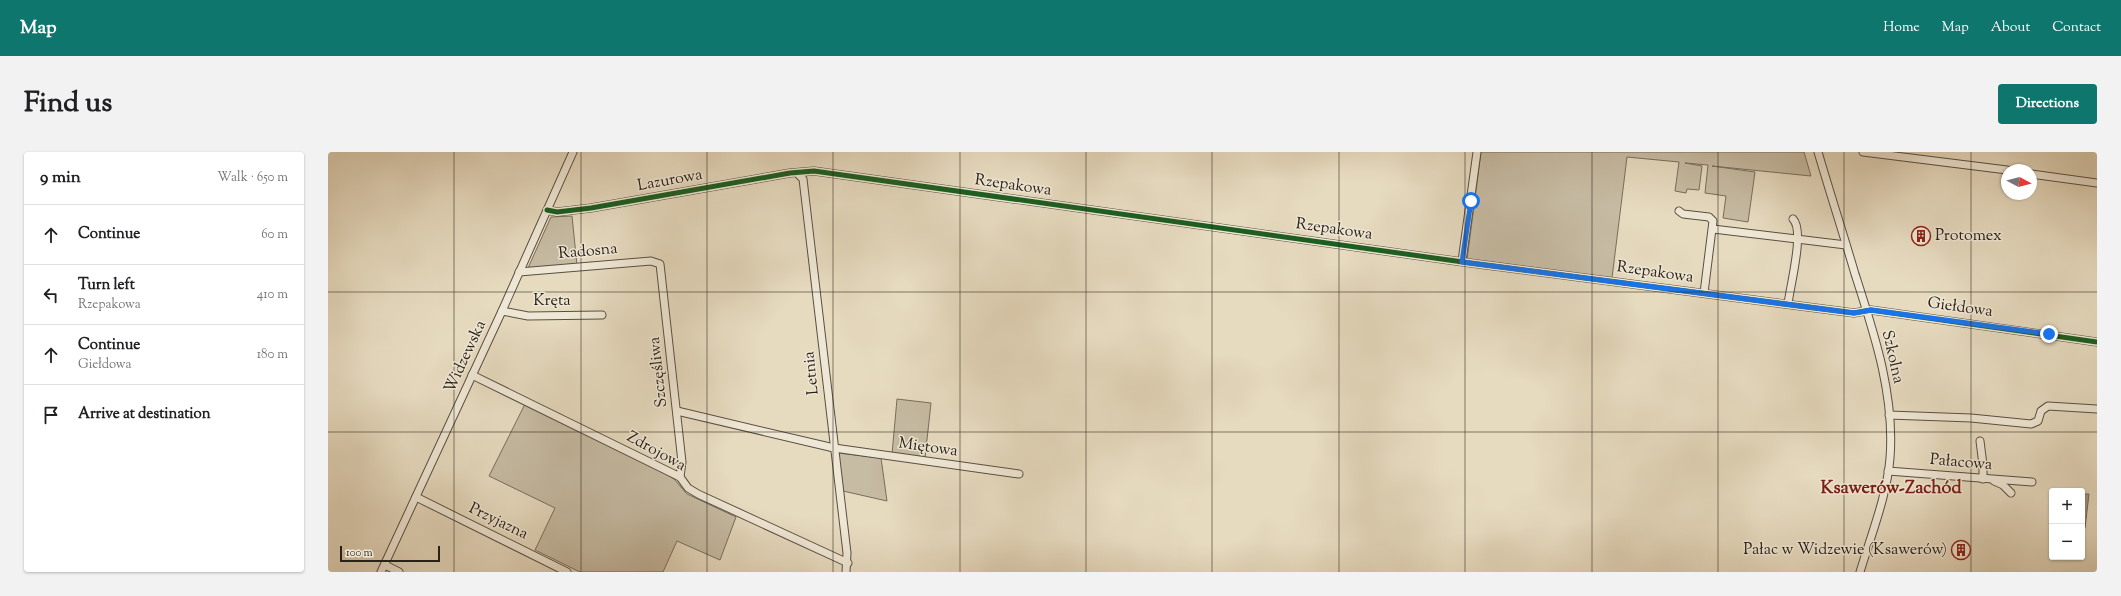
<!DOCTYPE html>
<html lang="en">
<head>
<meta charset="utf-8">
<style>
	:root { --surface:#fff; --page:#f2f2f2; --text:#202124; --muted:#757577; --line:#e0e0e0; --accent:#0f766e }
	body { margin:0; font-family:"Sorts Mill Goudy",serif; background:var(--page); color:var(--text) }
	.controls { position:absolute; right:12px; bottom:12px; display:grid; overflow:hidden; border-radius:4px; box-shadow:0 1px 3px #0004 }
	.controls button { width:36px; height:36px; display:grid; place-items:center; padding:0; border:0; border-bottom:1px solid var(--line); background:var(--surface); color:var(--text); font:20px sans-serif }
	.compass { position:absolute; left:1673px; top:12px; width:36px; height:36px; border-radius:50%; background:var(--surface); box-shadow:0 1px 3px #0004; rotate:97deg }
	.scale { position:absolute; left:12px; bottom:10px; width:100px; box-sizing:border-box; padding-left:4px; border:2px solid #2a2118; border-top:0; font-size:11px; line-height:14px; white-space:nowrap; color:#2a2118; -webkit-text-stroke:3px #efe7d5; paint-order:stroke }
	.stop { position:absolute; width:12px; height:12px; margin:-9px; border:3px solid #1a73e8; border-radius:50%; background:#fff }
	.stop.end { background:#1a73e8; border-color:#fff; box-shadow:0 1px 4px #0008 }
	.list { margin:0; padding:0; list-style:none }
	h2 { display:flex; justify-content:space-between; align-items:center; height:52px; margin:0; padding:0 16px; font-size:17px }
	h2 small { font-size:13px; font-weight:400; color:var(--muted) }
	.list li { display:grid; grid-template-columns:26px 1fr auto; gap:12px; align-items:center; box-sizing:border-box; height:60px; padding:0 16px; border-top:1px solid var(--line) }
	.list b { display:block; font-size:15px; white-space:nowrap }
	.list p { margin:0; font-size:13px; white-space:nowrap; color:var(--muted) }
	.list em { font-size:13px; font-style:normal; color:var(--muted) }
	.icon { flex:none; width:22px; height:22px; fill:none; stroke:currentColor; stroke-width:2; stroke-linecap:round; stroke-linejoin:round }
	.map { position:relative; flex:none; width:1769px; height:420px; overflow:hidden; border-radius:4px }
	header { display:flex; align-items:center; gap:24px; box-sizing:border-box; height:56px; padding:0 20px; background:var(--accent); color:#fff }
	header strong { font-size:19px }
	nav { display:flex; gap:22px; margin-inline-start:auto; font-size:14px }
	.intro { display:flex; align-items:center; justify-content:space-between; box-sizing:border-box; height:96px; padding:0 24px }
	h1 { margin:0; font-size:28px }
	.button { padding:10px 18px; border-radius:4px; background:var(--accent); color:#fff; font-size:14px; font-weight:700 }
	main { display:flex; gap:24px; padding:0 24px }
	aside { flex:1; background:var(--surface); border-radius:4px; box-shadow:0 1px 3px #0004 }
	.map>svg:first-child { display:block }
	.green { fill:#c6bba3; stroke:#786e5e }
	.water { fill:#a69b86; stroke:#746a5a }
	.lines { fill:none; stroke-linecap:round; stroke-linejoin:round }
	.minor-casing { stroke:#594f42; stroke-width:9 }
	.minor { stroke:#efe7d5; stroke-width:7 }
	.cycleway-casing { stroke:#efe7d5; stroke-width:8 }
	.cycleway { stroke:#1b5e20; stroke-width:5 }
	.route { stroke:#1a73e8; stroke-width:5 }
	.grid { fill:none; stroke:#2a2118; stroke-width:1; stroke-opacity:0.55 }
	.labels { text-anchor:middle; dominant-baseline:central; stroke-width:3; stroke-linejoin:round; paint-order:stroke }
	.street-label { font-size:16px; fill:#2a2118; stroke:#efe7d5 }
	.poi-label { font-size:16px; fill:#2a2118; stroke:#efe7d5; text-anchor:start }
	.quarter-label { font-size:18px; font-weight:bold; fill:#7a1f14; stroke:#efe7d5 }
</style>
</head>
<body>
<header>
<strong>Map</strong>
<nav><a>Home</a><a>Map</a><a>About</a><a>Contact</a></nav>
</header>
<div class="intro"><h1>Find us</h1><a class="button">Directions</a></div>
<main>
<aside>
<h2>9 min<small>Walk · 650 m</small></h2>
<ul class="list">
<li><svg class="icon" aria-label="ahead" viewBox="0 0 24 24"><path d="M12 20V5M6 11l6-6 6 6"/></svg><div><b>Continue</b></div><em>60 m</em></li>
<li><svg class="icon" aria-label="left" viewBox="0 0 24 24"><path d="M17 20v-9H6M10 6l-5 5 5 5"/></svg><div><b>Turn left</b><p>Rzepakowa</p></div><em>410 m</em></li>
<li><svg class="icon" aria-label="ahead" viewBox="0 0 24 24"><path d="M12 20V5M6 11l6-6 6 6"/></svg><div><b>Continue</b><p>Giełdowa</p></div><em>180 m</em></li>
<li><svg class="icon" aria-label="arrive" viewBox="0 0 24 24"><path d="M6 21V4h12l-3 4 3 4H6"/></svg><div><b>Arrive at destination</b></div></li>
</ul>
</aside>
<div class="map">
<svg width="1769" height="420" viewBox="0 0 1769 420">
	<rect width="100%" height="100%" fill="#e6dabf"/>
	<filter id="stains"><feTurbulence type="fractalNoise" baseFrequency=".005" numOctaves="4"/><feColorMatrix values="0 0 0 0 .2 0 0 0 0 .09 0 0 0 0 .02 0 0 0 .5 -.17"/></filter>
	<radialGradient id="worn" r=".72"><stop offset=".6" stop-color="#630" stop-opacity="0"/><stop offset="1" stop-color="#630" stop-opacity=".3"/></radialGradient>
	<!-- green -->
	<g class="green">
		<path d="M1153,0H1476L1483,24L1384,14L1427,20L1420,70L1395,66L1398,44L1377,41L1380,13L1357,11L1374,14L1371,38L1359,37L1358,41L1347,39L1351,10L1299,5L1284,126L1139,108Z"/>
		<path d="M244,64L249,113L200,116L223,65Z"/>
		<path d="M569,247L603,251L597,306L564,302Z"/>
		<path d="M197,252L324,314L346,327L359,342L408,365L392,408L349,389L335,420H252L207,398L227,356L161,324Z"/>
		<path d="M510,301L553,306L559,349L515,339Z"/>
	</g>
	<!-- water -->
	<path class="water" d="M1754,342H1761L1757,376H1754Z"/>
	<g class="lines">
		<defs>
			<g id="minor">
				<path d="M1490,0C1502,41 1515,81 1527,122C1546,181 1567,243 1562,306C1559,344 1543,383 1532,420"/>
				<path d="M1535,0L1679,18"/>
				<path d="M469,21L475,27L519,401L518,420"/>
				<path d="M1703,22L1769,31"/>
				<path d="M219,58L229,60L263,56L462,21L486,19L1142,111L1526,161L1543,158L1769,190"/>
				<path d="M1351,59L1355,62L1381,65L1385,69L1376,141"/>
				<path d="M1385,77L1518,93"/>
				<path d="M1134,109L1149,0"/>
				<path d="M191,120L323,109L332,112L354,310L352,325"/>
				<path d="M1460,152C1462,134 1477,79 1465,67"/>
				<path d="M174,159L200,164L274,163"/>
				<path d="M144,223L352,325L360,336L370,342L520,411"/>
				<path d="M349,259L506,296L691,322"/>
				<path d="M1561,263L1643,266L1703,272L1710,269L1713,259L1720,254L1769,257"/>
				<path d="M1652,289L1655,313V327"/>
				<path d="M1560,319L1704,330"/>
				<path d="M1666,329L1675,333L1683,341"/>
				<path d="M88,345L239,420"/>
				<path d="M57,413L71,420"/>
				<path d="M53,420L174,159L245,0"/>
			</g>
		</defs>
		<!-- minor casing -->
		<use href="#minor" class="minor-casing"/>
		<!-- minor -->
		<use href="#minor" class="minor"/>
		<defs>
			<path id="cycleway" d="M219,58L229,60L263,56L462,21L486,19L1142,111L1526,161L1543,158L1769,190"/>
		</defs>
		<!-- cycleway casing -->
		<use href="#cycleway" class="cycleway-casing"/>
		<!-- cycleway -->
		<use href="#cycleway" class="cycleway"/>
	</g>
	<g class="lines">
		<!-- route -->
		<path class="route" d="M1143,49L1134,110L1526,161L1543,158L1721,182"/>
	</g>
	<!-- grid -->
	<path class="grid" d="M126,0V420M253,0V420M379,0V420M505,0V420M632,0V420M758,0V420M884,0V420M1011,0V420M1137,0V420M1264,0V420M1390,0V420M1516,0V420M1643,0V420M0,140H1769M0,280H1769"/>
	<!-- icons -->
	<defs>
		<symbol id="building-ring" viewBox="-11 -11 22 22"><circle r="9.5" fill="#efe7d5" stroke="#8f2418" stroke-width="1.5"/><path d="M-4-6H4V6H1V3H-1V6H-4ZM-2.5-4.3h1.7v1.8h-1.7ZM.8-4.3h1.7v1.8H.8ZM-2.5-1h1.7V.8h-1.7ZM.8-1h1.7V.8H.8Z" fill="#8f2418"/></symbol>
	</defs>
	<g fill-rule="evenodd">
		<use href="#building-ring" x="1582" y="73" width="22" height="22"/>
		<use href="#building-ring" x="1622" y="387" width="22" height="22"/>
	</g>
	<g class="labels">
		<!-- street labels -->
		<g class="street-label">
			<text transform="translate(342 29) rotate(-10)">Lazurowa</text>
			<text transform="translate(685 34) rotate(8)">Rzepakowa</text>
			<text transform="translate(1006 78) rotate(8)">Rzepakowa</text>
			<text transform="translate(260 100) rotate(-5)">Radosna</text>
			<text transform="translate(1327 121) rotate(8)">Rzepakowa</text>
			<text x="224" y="149">Kręta</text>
			<text transform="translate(1632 156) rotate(8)">Giełdowa</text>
			<text transform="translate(138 205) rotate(-65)">Widzewska</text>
			<text transform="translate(1564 205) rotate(77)">Szkolna</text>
			<text transform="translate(331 220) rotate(-96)">Szczęśliwa</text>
			<text transform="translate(484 221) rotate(-96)">Letnia</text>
			<text transform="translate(600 296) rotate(8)">Miętowa</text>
			<text transform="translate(328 300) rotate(29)">Zdrojowa</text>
			<text transform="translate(1633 311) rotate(5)">Pałacowa</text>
			<text transform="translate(170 370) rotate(26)">Przyjazna</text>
		</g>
		<!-- poi labels -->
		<g class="poi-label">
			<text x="1607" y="84">Protomex</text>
			<text x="1619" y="398" text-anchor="end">Pałac w Widzewie (Ksawerów)</text>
		</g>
		<!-- quarter labels -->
		<g class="quarter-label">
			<text x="1563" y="337">Ksawerów-Zachód</text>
		</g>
	</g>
	<rect width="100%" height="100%" filter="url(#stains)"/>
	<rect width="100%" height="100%" fill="url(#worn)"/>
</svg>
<div class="controls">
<button>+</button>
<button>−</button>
</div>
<svg class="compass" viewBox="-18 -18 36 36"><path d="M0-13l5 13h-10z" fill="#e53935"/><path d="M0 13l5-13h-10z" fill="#757577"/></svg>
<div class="scale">100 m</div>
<div class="stop" style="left:1143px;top:49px"></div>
<div class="stop end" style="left:1721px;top:182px"></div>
</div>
</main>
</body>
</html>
